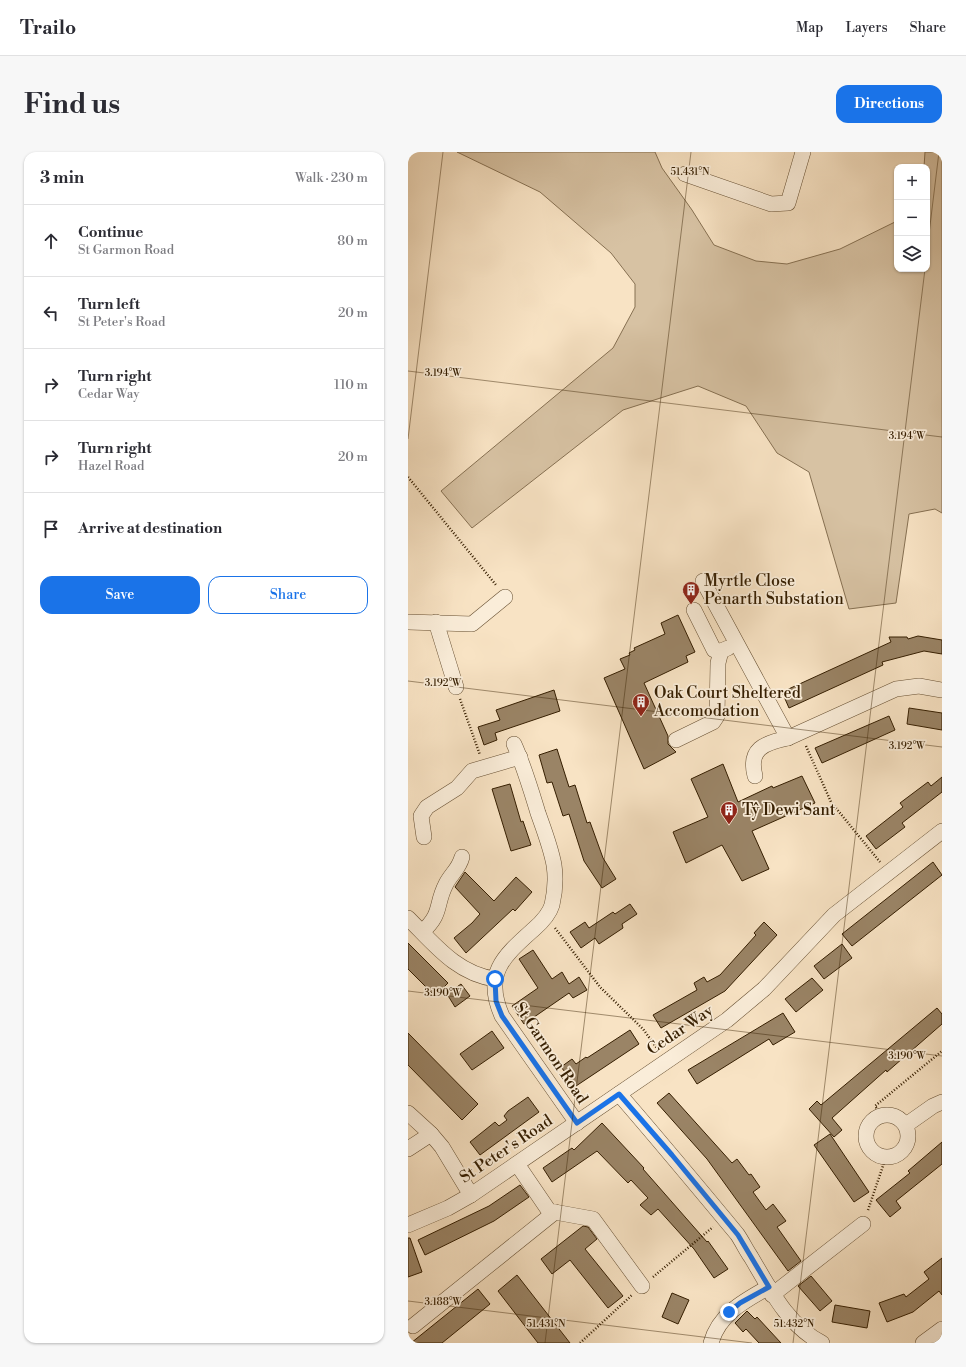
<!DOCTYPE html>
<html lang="en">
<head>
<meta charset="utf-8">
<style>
	:root { --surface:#fff; --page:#f7f7f7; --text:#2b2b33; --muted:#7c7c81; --line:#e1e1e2; --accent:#1a73e8 }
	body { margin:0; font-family:"Libre Bodoni",serif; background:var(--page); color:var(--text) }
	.controls { position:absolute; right:12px; top:12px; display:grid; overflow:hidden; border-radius:8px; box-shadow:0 1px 3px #0004 }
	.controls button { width:36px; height:36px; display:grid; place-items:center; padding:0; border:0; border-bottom:1px solid var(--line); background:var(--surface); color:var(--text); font:20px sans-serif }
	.stop { position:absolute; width:12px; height:12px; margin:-9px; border:3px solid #1a73e8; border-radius:50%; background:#fff }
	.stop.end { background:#1a73e8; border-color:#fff; box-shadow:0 1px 4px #0008 }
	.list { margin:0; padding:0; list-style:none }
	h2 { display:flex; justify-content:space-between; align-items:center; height:52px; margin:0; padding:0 16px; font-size:17px }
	h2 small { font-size:13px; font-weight:400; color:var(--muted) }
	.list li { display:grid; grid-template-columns:26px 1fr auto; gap:12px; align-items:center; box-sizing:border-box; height:72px; padding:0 16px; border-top:1px solid var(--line) }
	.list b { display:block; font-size:15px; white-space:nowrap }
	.list p { margin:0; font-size:13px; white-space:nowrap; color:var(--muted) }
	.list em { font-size:13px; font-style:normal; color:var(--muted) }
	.actions { display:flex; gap:8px; padding:12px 16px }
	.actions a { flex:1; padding:9px 0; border:1px solid var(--accent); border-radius:12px; text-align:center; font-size:14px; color:var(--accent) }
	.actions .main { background:var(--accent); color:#fff }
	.icon { flex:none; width:22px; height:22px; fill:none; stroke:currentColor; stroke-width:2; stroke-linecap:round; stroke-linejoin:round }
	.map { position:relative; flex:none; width:534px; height:1191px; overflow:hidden; border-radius:12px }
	header { display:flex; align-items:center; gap:24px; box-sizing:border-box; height:56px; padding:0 20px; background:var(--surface); border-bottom:1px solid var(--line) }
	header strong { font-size:19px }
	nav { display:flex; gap:22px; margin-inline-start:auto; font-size:14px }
	.intro { display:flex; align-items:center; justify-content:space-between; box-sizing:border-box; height:96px; padding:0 24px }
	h1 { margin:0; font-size:28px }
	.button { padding:10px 18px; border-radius:12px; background:var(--accent); color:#fff; font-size:14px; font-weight:700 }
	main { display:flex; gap:24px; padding:0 24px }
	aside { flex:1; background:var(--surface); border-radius:12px; box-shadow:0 1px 3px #0004 }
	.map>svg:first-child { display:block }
	.green { fill:#d7c2a3; stroke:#867052 }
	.building { fill:#9a8466; stroke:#351e01 }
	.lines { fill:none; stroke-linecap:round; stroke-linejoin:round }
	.minor-casing { stroke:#664f32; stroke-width:16 }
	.path { stroke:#351e01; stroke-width:2.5; stroke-dasharray:1 2; stroke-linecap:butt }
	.minor { stroke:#faedd9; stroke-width:15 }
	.route { stroke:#1a73e8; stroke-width:5 }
	.ticks { fill:none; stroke:#351e01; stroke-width:1; stroke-opacity:0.45 }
	.labels { text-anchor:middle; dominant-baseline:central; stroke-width:3.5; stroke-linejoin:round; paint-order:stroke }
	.poi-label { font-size:16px; fill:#351e01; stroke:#faedd9; text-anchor:start }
	.street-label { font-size:16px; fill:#351e01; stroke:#faedd9 }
	.ticks-label { font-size:10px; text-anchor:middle; fill:#351e01; stroke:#faedd9; stroke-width:3.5; stroke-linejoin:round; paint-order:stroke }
</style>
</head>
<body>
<header>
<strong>Trailo</strong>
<nav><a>Map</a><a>Layers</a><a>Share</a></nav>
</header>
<div class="intro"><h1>Find us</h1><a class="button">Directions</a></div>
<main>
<aside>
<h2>3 min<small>Walk · 230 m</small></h2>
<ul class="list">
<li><svg class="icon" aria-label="ahead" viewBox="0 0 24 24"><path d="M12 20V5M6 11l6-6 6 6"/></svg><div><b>Continue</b><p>St Garmon Road</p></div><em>80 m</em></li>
<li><svg class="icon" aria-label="left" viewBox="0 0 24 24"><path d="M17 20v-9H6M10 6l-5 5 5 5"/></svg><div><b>Turn left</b><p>St Peter's Road</p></div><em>20 m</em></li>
<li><svg class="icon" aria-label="right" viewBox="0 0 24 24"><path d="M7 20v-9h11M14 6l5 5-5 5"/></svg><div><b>Turn right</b><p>Cedar Way</p></div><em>110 m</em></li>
<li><svg class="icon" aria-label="right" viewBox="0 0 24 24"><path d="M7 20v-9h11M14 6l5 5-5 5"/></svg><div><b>Turn right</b><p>Hazel Road</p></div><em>20 m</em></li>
<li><svg class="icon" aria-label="arrive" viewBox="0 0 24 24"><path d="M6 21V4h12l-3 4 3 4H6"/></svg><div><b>Arrive at destination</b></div></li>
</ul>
<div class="actions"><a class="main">Save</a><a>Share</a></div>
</aside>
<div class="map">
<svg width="534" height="1191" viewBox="0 0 534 1191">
	<rect width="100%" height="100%" fill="#f8e3c4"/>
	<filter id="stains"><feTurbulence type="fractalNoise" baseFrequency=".005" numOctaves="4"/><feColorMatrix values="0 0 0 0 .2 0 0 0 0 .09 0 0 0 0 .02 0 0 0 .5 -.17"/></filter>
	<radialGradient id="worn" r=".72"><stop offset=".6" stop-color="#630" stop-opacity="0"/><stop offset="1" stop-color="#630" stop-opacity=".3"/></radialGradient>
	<!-- green -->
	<path class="green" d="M49,0H247L254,16L284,58L306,93L348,109L379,112L432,97L489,69V117H519V15H516L517,0H534V361L527,357L501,362L488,451L441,457L401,320L369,301L338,254L290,234L215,258L64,376L33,339L205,196L227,155V132L203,101L132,40Z"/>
	<!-- building -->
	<g class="building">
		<path d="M270,463L287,500L278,504L280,510L236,531L260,584V592L268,600L236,617L196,526L217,517L212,507L222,503L221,501L227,498L226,496L257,482L253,471Z"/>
		<path d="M510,484L534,488V502L516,499L474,510L475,513L381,556L374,540L483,490L481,485H499L500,487Z"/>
		<path d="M146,538L152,559L87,581L89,588L76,593L70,575L92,568L88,558Z"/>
		<path d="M501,556L534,561V578L499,572Z"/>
		<path d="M481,564L487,578L414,611L407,596Z"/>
		<path d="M149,597L161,635L167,633L179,671L182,670L195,706L208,727L194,736L176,709L161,662L155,664L144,630L139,631L131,603Z"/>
		<path d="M315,612L330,650L364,634L365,636L394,624L407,651L344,679L361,717L334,729L314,693L278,711L265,680L300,665L283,627Z"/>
		<path d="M534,625V640L494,671L497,675L468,697L458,684L495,655L492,651L520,630L523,634Z"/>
		<path d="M102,632L113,670L115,669L123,693L103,699L84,637Z"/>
		<path d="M525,710L534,723L444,794L434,782Z"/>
		<path d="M57,720L86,749L108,725L124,740L107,759L105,757L58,801L46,786L64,771L72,762L47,735Z"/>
		<path d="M222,752L229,762L214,772L215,776L191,792L187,786L173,796L162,780L177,770L181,776L205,760L207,762Z"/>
		<path d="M356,770L369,783L317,839L253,876L245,863L289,838L286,831L296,825L299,830L312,823L348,783L346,781Z"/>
		<path d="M0,791L40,831L27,844L0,817Z"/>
		<path d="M434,792L444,806L416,827L406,814Z"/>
		<path d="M125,798L144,827L154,820L161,832L171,825L179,838L165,846L161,841L116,872L104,854L130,836L111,807Z"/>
		<path d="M404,826L415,838L388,860L377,847Z"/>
		<path d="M53,832L62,844L47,855L39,842Z"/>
		<path d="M529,856L534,862V872L479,920L478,918L424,966L434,978L426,985L401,957L409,949L413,953Z"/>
		<path d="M375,861L387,880L365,893L361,887L289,932L280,918Z"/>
		<path d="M222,878L231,892L168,934L153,915L164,907L168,912L178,905L179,906Z"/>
		<path d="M84,879L96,896L64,918L52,902Z"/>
		<path d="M0,881L70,952L54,968L0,913Z"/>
		<path d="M261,941L324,1011L329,1007L341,1023L343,1022L352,1035L345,1040L358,1058L365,1052L378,1069L369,1075L393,1109L380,1119L299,1007L249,951Z"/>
		<path d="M120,945L131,960L72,1003L62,990L87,970L91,974L99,968L96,964L100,959Z"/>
		<path d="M194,971L236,1016L235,1017L299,1090L300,1089L320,1117L306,1126L286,1097L250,1057L243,1063L232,1053L240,1046L223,1028L220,1031L189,999L144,1030L135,1016L164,996L166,998Z"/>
		<path d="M422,982L461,1040L446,1050L406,993Z"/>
		<path d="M534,990V1012L488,1049L493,1056L482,1065L468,1048L502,1021L500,1019Z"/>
		<path d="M112,1033L121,1045L86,1069L17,1103L10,1088L81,1054Z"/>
		<path d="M175,1074L180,1075L189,1087L177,1097L215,1144L200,1156L162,1108L144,1122L133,1107Z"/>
		<path d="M0,1086H2L14,1120L0,1125Z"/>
		<path d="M534,1106V1143L531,1139L505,1160L479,1170L471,1151L496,1142L498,1145L521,1127L516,1120Z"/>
		<path d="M109,1123L162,1191H130L90,1139Z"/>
		<path d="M403,1124L424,1149L412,1159L390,1134Z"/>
		<path d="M70,1137L82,1152L34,1191H3Z"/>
		<path d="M264,1141L281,1148L270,1172L254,1165Z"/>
		<path d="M427,1153L462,1159L459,1176L424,1170Z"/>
		<path d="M339,1159L347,1167L349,1165L373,1191H351L338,1177L335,1180L327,1171Z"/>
	</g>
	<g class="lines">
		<defs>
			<g id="minor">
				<path d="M277,22L363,52L380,51L395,0"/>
				<path d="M295,429L380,586L488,537L511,534L534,538"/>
				<path d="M286,458L306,498L313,499L320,496"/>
				<path d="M0,470L64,472L97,445"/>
				<path d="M28,470L48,535"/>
				<path d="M268,588L305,570L309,564L310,511L313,499"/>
				<path d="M106,592C116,614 123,638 130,661C136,678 143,696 146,713C148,726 147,740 144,753C141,763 134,770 126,777C96,804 75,821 94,864L169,971"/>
				<path d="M347,624C340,597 356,591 380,586"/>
				<path d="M16,685L13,664L19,655L49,636L64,619L112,605"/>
				<path d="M0,766C26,792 49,822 87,827"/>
				<path d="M14,780C35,761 27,753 38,732C43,722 51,717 54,705"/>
				<path d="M211,942C251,988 290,1035 329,1082C334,1089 338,1098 343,1105C362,1137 380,1174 414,1191"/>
				<path d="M0,961L23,982L34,995L63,1043"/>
				<circle cx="479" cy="984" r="21"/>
				<path d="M498,973L525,954L534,950"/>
				<path d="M0,997L23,982"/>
				<path d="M109,1012L141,1059L185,1067L234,1134"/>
				<path d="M0,1073L40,1056L63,1043L319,868L356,837L426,763L534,679"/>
				<path d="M364,1143L455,1072"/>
				<path d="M5,1174L147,1060"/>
				<path d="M303,1191C311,1162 336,1149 361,1135"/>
				<path d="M515,1191L534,1177"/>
			</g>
		</defs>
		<!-- minor casing -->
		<use href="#minor" class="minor-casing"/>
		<!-- path -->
		<g class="path">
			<path d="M0,325L88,433"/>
			<path d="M52,547L72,603"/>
			<path d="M398,594L423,650L472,710"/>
			<path d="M147,776L192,835L235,877L251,899"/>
			<path d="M474,963L467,954L534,899"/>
			<path d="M460,1058L478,1005"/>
			<path d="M245,1125L305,1075"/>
			<path d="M172,1191L224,1143"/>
		</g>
		<!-- minor -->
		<use href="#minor" class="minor"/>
	</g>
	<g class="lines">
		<!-- route -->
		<path class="route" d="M87,827L88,849L94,864L169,971L211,942L264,1003L330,1083L361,1135L332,1151L321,1160"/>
	</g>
	<!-- ticks -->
	<path class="ticks" d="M519,98L531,0M0,219L534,285M0,287L35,0M0,529L534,595M0,839L534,904M0,1149L344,1191M137,1191L283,0M385,1191L517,117"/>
	<!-- icons -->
	<defs>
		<symbol id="building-pin" viewBox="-11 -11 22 30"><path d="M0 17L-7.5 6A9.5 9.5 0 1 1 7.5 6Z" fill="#8f2418" stroke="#faedd9"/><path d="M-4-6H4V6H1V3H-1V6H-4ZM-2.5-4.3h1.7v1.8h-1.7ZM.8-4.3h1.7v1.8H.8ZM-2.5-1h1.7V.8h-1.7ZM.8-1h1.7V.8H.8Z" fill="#fff"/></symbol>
	</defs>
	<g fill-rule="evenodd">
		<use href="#building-pin" x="273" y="428" width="20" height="27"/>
		<use href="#building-pin" x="223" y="540" width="20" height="27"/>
		<use href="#building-pin" x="311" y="648" width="20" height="27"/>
	</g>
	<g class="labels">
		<!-- poi labels -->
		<g class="poi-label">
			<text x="296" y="429">Myrtle Close<tspan x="296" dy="18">Penarth Substation</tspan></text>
			<text x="246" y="541">Oak Court Sheltered<tspan x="246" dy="18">Accomodation</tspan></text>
			<text x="334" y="658">Tŷ Dewi Sant</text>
		</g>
		<!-- street labels -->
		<g class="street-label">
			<text transform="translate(272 878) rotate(-34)">Cedar Way</text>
			<text transform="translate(143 901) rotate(56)">St Garmon Road</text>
			<text transform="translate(98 997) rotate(-34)">St Peter's Road</text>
		</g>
	</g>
	<g class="ticks-label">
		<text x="282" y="23">51.431°N</text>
		<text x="35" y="224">3.194°W</text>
		<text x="499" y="287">3.194°W</text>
		<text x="35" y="534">3.192°W</text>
		<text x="499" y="597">3.192°W</text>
		<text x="35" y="844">3.190°W</text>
		<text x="499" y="907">3.190°W</text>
		<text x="35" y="1153">3.188°W</text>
		<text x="138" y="1175">51.431°N</text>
		<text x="386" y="1175">51.432°N</text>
	</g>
	<rect width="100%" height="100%" filter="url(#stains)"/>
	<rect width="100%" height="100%" fill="url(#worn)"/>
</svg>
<div class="controls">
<button>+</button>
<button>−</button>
<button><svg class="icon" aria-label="layers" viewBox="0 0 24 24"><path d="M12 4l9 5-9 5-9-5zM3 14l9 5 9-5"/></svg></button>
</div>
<div class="stop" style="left:87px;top:827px"></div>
<div class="stop end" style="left:321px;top:1160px"></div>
</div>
</main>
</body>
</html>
